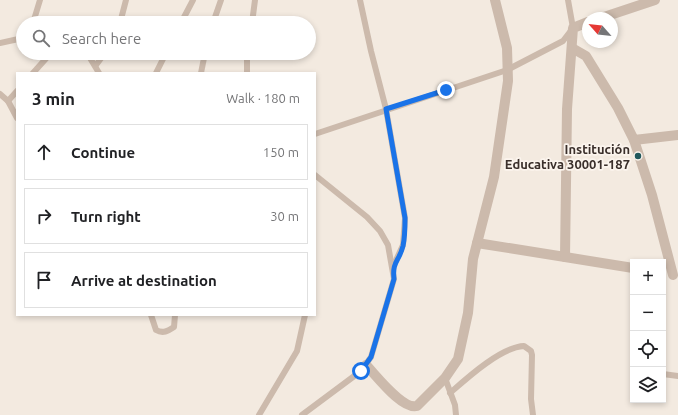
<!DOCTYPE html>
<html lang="en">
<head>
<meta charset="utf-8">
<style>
	:root { --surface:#fff; --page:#f6f6f6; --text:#202124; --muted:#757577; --line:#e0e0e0 }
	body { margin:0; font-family:Ubuntu,sans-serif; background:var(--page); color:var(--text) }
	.controls { position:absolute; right:12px; bottom:12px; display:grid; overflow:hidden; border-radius:0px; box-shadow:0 2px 6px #0003 }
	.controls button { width:36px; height:36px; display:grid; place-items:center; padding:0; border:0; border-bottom:1px solid var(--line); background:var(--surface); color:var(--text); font:20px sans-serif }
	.compass { position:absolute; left:582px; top:12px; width:36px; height:36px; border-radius:50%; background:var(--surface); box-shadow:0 2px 6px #0003; rotate:297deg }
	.stop { position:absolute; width:12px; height:12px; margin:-9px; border:3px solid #1a73e8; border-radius:50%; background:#fff }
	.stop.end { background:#1a73e8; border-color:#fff; box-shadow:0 1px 4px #0008 }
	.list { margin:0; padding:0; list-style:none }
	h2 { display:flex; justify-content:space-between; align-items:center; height:52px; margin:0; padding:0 16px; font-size:17px }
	h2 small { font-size:13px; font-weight:400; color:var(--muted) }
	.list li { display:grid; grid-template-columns:26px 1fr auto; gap:12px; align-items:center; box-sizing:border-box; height:56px; margin:0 8px 8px; padding:0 8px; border:1px solid var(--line); border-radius:0px }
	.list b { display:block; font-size:15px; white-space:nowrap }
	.list em { font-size:13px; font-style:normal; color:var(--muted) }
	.icon { flex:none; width:22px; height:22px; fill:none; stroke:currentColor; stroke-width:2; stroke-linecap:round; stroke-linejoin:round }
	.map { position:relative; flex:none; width:678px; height:415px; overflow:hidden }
	.search { position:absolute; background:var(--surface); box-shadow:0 2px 6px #0003; left:16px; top:16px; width:300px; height:44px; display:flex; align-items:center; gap:10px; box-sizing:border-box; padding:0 14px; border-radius:22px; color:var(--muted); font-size:15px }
	.panel { position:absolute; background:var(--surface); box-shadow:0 2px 6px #0003; left:16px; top:72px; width:300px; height:244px; border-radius:0px }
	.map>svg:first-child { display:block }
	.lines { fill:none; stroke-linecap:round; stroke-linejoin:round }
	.lane { stroke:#ccbaac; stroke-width:6 }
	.street { stroke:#ccbaac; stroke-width:10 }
	.route { stroke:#1a73e8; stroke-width:5 }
	.poi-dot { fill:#20585c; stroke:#fbf4ed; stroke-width:1.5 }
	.labels { text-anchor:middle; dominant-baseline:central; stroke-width:3.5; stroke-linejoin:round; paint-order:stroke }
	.poi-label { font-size:13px; font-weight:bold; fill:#3a2f2b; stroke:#fbf4ed; text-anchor:end }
</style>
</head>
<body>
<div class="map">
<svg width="678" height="415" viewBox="0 0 678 415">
	<rect width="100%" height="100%" fill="#f3eae0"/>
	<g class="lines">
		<!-- lane -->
		<g class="lane">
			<path d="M360,0L371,51L386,109L405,218L403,245L393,267"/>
			<path d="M33,23L40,0"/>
			<path d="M120,23L126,0"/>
			<path d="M181,23L193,0"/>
			<path d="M213,23L221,0"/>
			<path d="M252,23L255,0"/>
			<path d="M0,43L23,38"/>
			<path d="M87,53L99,73"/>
			<path d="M96,65L105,53"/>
			<path d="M33,73L51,53"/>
			<path d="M156,73L166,53"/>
			<path d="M201,73L205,53"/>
			<path d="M247,73V53"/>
			<path d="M0,94L8,101L17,118"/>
			<path d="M8,101L17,91"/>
			<path d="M315,134L507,70L563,41L573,28L568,0"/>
			<path d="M151,315L156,330C163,334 168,331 174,327L175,315"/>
			<path d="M663,374L678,376"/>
			<path d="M445,378L455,405L456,415"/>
			<path d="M450,393C467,378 501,347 524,346L531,351L532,355L531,399L533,415"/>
			<path d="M259,415L297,351L305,315"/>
			<path d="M302,415L361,371L371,357L394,279L388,245L380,231L367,217L315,175"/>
		</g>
		<!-- street -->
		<g class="street">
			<path d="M601,18L655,0"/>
			<path d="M572,48L586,56L618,108L634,140L678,135"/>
			<path d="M634,140L652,195L673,275"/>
			<path d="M477,243L565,257L567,109L573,28L588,22"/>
			<path d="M565,257L633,268"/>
			<path d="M366,365C376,375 402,410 417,406L445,378L458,359L468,313L473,259L494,177L508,81L507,48L495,0"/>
		</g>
	</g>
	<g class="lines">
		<!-- route -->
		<path class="route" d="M361,371L371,357L394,279C392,261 399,262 403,246C405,237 405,227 405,218L386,109L446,90"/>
	</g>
	<!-- markers -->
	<circle class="poi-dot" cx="638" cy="156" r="4"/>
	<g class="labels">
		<!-- poi labels -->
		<g class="poi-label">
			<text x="630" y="149">Institución<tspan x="630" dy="15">Educativa 30001-187</tspan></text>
		</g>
	</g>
</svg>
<div class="controls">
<button>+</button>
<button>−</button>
<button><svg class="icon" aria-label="locate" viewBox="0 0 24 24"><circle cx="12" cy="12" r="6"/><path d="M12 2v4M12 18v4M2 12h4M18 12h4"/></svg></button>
<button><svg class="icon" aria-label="layers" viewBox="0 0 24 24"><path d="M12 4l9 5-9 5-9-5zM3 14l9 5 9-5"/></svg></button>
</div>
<svg class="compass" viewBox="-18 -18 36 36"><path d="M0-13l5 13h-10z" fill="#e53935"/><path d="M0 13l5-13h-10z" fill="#757577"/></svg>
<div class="stop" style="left:361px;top:371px"></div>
<div class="stop end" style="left:446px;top:90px"></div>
<div class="search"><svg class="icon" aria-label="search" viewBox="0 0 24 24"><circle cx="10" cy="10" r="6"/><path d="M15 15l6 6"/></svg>Search here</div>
<section class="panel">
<h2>3 min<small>Walk · 180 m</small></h2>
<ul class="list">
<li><svg class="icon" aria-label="ahead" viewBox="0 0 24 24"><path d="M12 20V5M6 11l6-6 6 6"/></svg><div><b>Continue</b></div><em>150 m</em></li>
<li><svg class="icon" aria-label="right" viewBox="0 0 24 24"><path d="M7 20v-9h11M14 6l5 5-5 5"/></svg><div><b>Turn right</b></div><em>30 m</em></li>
<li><svg class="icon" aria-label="arrive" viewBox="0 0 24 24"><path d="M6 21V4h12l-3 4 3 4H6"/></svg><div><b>Arrive at destination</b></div></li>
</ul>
</section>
</div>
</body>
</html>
